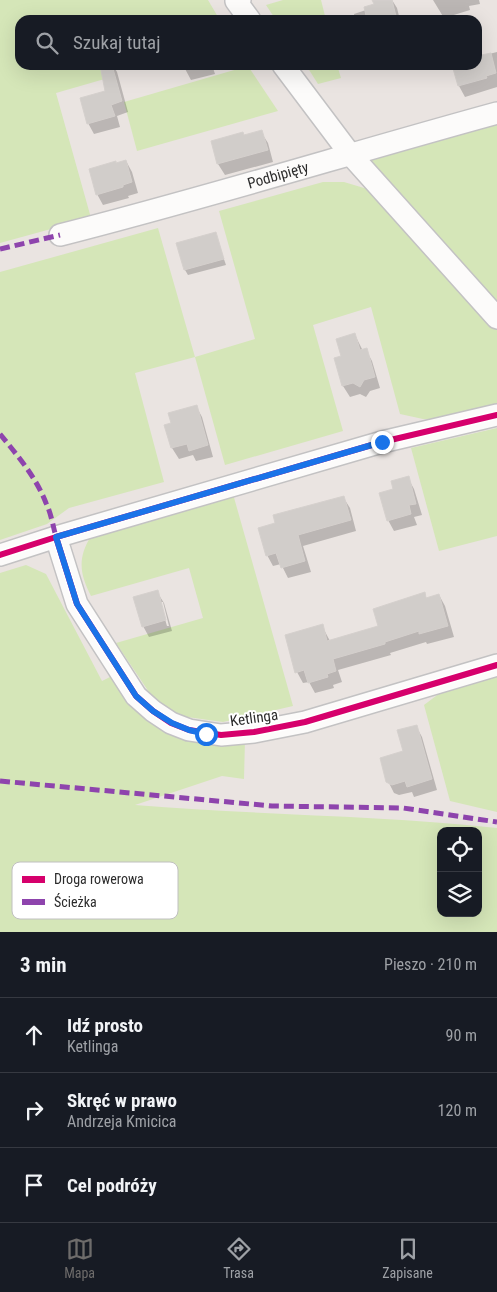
<!DOCTYPE html>
<html lang="pl">
<head>
<meta charset="utf-8">
<style>
	:root { --surface:#171b24; --page:#242831; --text:#f1f3f6; --muted:#9ea1a6; --line:#363941; --accent:#6e6c6b }
	body { margin:0; font-family:"Roboto Condensed",sans-serif; background:var(--page); color:var(--text) }
	.controls { position:absolute; right:15px; bottom:15px; display:grid; overflow:hidden; border-radius:10px; box-shadow:0 5px 20px #0002 }
	.controls button { width:45px; height:45px; display:grid; place-items:center; padding:0; border:0; border-bottom:1px solid var(--line); background:var(--surface); color:var(--text); font:25px sans-serif }
	.stop { position:absolute; width:15px; height:15px; margin:-11px; border:4px solid #1a73e8; border-radius:50%; background:#fff }
	.stop.end { background:#1a73e8; border-color:#fff; box-shadow:0 1px 5px #0008 }
	.list { margin:0; padding:0; list-style:none }
	h2 { display:flex; justify-content:space-between; align-items:center; height:65px; margin:0; padding:0 20px; font-size:21px }
	h2 small { font-size:16px; font-weight:400; color:var(--muted) }
	.list li { display:grid; grid-template-columns:32px 1fr auto; gap:15px; align-items:center; box-sizing:border-box; height:75px; padding:0 20px; border-top:1px solid var(--line) }
	.list b { display:block; font-size:19px; white-space:nowrap }
	.list p { margin:0; font-size:16px; white-space:nowrap; color:var(--muted) }
	.list em { font-size:16px; font-style:normal; color:var(--muted) }
	.icon { flex:none; width:28px; height:28px; fill:none; stroke:currentColor; stroke-width:2; stroke-linecap:round; stroke-linejoin:round }
	.map { position:relative; flex:none; width:497px; height:932px; overflow:hidden }
	.search { position:absolute; background:var(--surface); box-shadow:0 5px 20px #0002; left:15px; right:15px; top:15px; height:55px; display:flex; align-items:center; gap:12px; box-sizing:border-box; padding:0 18px; border-radius:15px; color:var(--muted); font-size:19px }
	.sheet { height:290px; background:var(--surface) }
	nav { display:flex; justify-content:space-around; align-items:center; box-sizing:border-box; height:70px; border-top:1px solid var(--line); background:var(--surface); font-size:14px; color:var(--muted) }
	nav a { display:grid; justify-items:center; gap:2px }
	nav .on { color:var(--accent) }
	.map>svg:first-child { display:block }
	.green { fill:#d5e6b8; fill-rule:evenodd }
	.shadow { fill:#0003; fill-rule:evenodd }
	.building { fill:#d1cdca; stroke:#d5d0cd }
	.lines { fill:none; stroke-linecap:round; stroke-linejoin:round }
	.street-casing { stroke:#c3c2c3; stroke-width:24 }
	.street { stroke:#fcfbfa; stroke-width:21 }
	.quiet { stroke:#8e44ad; stroke-width:5; stroke-dasharray:10 5; stroke-linecap:butt }
	.cycleway-casing { stroke:#fff; stroke-width:9 }
	.cycleway { stroke:#d6006c; stroke-width:6 }
	.route { stroke:#1a73e8; stroke-width:6 }
	.labels { text-anchor:middle; dominant-baseline:central; stroke-width:4; stroke-linejoin:round; paint-order:stroke }
	.street-label { font-size:15px; fill:#2c2c2c; stroke:#fff }
	.key { fill:#fff; stroke:#c0c0c0; stroke-width:1 }
	.key-label { font-size:14px; fill:#2c2c2c }
</style>
</head>
<body>
<div class="map">
<svg width="497" height="932" viewBox="0 0 497 932">
	<rect width="100%" height="100%" fill="#eae4e1"/>
	<!-- green -->
	<g class="green">
		<path d="M0,0H208L218,17L208,20H20V65H112L115,76L56,93L91,218L0,243Z"/>
		<path d="M283,0H321L326,20H276L266,5Z"/>
		<path d="M306,65H337L341,78L318,84Z"/>
		<path d="M248,66L278,111L137,151L124,102Z"/>
		<path d="M497,119V307L374,165L372,162V155Z"/>
		<path d="M323,182H344L374,191L497,328V408L440,419H423L400,414L371,307L313,325L343,431L225,465L195,357L135,373L164,482L69,508L47,524L0,540V272L158,228L195,357L255,339L219,211Z"/>
		<path d="M497,428V536L439,551L411,448Z"/>
		<path d="M233,494L293,706L223,722L187,717L171,711L157,704L116,643L203,618L189,568L91,596C80,574 77,559 91,536Z"/>
		<path d="M26,565L46,574L102,681L114,675L134,702L245,740L244,779L222,776L135,805C255,815 377,815 497,828V932H0V573ZM441,831H478V913H441Z"/>
		<path d="M497,670V812L450,801L424,705L444,690Z"/>
	</g>
	<!-- shadow -->
	<g class="shadow">
		<path d="M379,0H392L397,8L400,20H355L354,14L366,10L375,5Z"/>
		<path d="M433,0H479L480,4L469,6L470,10L444,18Z"/>
		<path d="M497,52V87L465,97L459,86L453,65H477V57Z"/>
		<path d="M101,65H113L117,72L128,112L117,116L120,127L94,134L88,123L107,92Z"/>
		<path d="M183,65H212L215,74L191,80Z"/>
		<path d="M261,132L268,143L273,162L225,175L218,164L212,141L244,136Z"/>
		<path d="M126,161L132,172L138,193L128,196L129,198L103,205L97,194L116,164Z"/>
		<path d="M215,233L226,265L188,275L185,270L178,244Z"/>
		<path d="M355,335L363,351L366,350L372,361L380,388L370,391L366,397L360,394L350,397L343,386L336,358L342,357Z"/>
		<path d="M196,406L202,417L213,457L196,461L193,455L179,459L172,448L166,426L173,424Z"/>
		<path d="M408,478L414,489L422,515L414,517L417,525L394,531L388,520L395,489Z"/>
		<path d="M343,497L350,508L356,531L303,546L311,572L288,578L281,564L273,566L267,555L277,524Z"/>
		<path d="M157,592L164,603L172,631L149,637L143,626ZM160,602H163L169,626H167Z"/>
		<path d="M424,594L427,599L439,595L445,606L454,637L427,644L426,642L390,653L391,655L338,670L342,682L333,685L334,688L315,693L309,682L303,683L297,672L322,626L330,641L380,626Z"/>
		<path d="M416,726L422,737L437,790L414,797L412,792L399,795L394,793L388,781Z"/>
	</g>
	<!-- building -->
	<g class="building">
		<path d="M372,0H392L397,20H367L364,7L374,4Z"/>
		<path d="M491,53L496,73L486,76L487,78L458,86L452,65H477V56Z"/>
		<path d="M100,65H112L122,101L111,105L115,116L87,124L80,98L105,91Z"/>
		<path d="M262,130L268,150L217,164L211,141L243,132L244,135Z"/>
		<path d="M126,160L132,182L123,185V187L96,195L89,169L116,161V163Z"/>
		<path d="M216,232L224,259L184,270L176,243Z"/>
		<path d="M355,333L360,350L367,348L375,377L364,380L360,387L353,383L342,386L334,358L341,356L336,339Z"/>
		<path d="M197,405L208,445L189,451L187,444L171,448L164,425L171,423L168,413Z"/>
		<path d="M409,476L416,504L409,505L411,514L387,521L379,493L393,489L391,481Z"/>
		<path d="M344,496L351,520L298,535L305,561L281,568L276,553L266,556L258,528L275,523L273,515Z"/>
		<path d="M158,590L166,620L142,627L133,597Z"/>
		<path d="M425,592L426,598L439,594L448,626L419,634V631L385,642V644L333,659L336,671L327,674L328,677L308,683L304,670L295,673L285,635L323,624L327,641L378,626L373,609Z"/>
		<path d="M417,725L432,779L407,787L405,781L392,785L386,782L380,758L403,751L397,730Z"/>
	</g>
	<g class="lines">
		<defs>
			<g id="street">
				<path d="M240,0L236,1L250,20"/>
				<path d="M283,65L350,154L497,318"/>
				<path id="s1" d="M60,235C206,198 351,153 497,113"/>
				<path d="M56,537L77,604L136,696L153,711L171,723L189,730L221,735L254,732L305,722L497,665"/>
				<path d="M0,555L56,537L382,442L497,415"/>
			</g>
		</defs>
		<!-- street casing -->
		<use href="#street" class="street-casing"/>
		<!-- street -->
		<use href="#street" class="street"/>
		<!-- quiet -->
		<g class="quiet">
			<path d="M0,249L60,235"/>
			<path d="M0,434C17,455 36,477 46,503C51,513 53,526 56,537"/>
			<path d="M0,781L272,806L403,808L497,822"/>
		</g>
		<defs>
			<g id="cycleway">
				<path d="M56,537L77,604L136,696L153,711L171,723L189,730L221,735L254,732L305,722L497,665"/>
				<path d="M0,555L56,537L382,442L497,415"/>
			</g>
		</defs>
		<!-- cycleway casing -->
		<use href="#cycleway" class="cycleway-casing"/>
		<!-- cycleway -->
		<use href="#cycleway" class="cycleway"/>
	</g>
	<g class="lines">
		<!-- route -->
		<path class="route" d="M206,734L189,730L172,723L153,711L136,696L77,604L56,537L382,442"/>
	</g>
	<g class="labels">
		<!-- street labels -->
		<g class="street-label">
			<text stroke="none"><textPath href="#s1" startOffset="226">Podbipięty</textPath></text>
			<text transform="translate(254 718) rotate(-8)">Ketlinga</text>
		</g>
	</g>
	<!-- legend -->
	<rect x="12" y="862" width="166" height="57" rx="8" class="key"/>
	<rect x="22" y="876" width="23" height="7" fill="#d6006c"/>
	<rect x="22" y="899" width="23" height="6" fill="#8e44ad"/>
	<g class="key-label">
		<text x="54" y="884">Droga rowerowa</text>
		<text x="54" y="907">Ścieżka</text>
	</g>
</svg>
<div class="controls">
<button><svg class="icon" aria-label="locate" viewBox="0 0 24 24"><circle cx="12" cy="12" r="6"/><path d="M12 2v4M12 18v4M2 12h4M18 12h4"/></svg></button>
<button><svg class="icon" aria-label="layers" viewBox="0 0 24 24"><path d="M12 4l9 5-9 5-9-5zM3 14l9 5 9-5"/></svg></button>
</div>
<div class="stop" style="left:206px;top:734px"></div>
<div class="stop end" style="left:382px;top:442px"></div>
<div class="search"><svg class="icon" aria-label="search" viewBox="0 0 24 24"><circle cx="10" cy="10" r="6"/><path d="M15 15l6 6"/></svg>Szukaj tutaj</div>
</div>
<section class="sheet">
<h2>3 min<small>Pieszo · 210 m</small></h2>
<ul class="list">
<li><svg class="icon" aria-label="ahead" viewBox="0 0 24 24"><path d="M12 20V5M6 11l6-6 6 6"/></svg><div><b>Idź prosto</b><p>Ketlinga</p></div><em>90 m</em></li>
<li><svg class="icon" aria-label="right" viewBox="0 0 24 24"><path d="M7 20v-9h11M14 6l5 5-5 5"/></svg><div><b>Skręć w prawo</b><p>Andrzeja Kmicica</p></div><em>120 m</em></li>
<li><svg class="icon" aria-label="arrive" viewBox="0 0 24 24"><path d="M6 21V4h12l-3 4 3 4H6"/></svg><div><b>Cel podróży</b></div></li>
</ul>
</section>
<nav>
<a class="on"><svg class="icon" aria-label="map" viewBox="0 0 24 24"><path d="M3 6l6-2 6 2 6-2v14l-6 2-6-2-6 2zM9 4v14M15 6v14"/></svg>Mapa</a>
<a><svg class="icon" aria-label="directions" viewBox="0 0 24 24"><path d="M12 3l9 9-9 9-9-9zM9 14v-3h6M13 9l2 2-2 2"/></svg>Trasa</a>
<a><svg class="icon" aria-label="saved" viewBox="0 0 24 24"><path d="M7 4h10v16l-5-4-5 4z"/></svg>Zapisane</a>
</nav>
</body>
</html>
